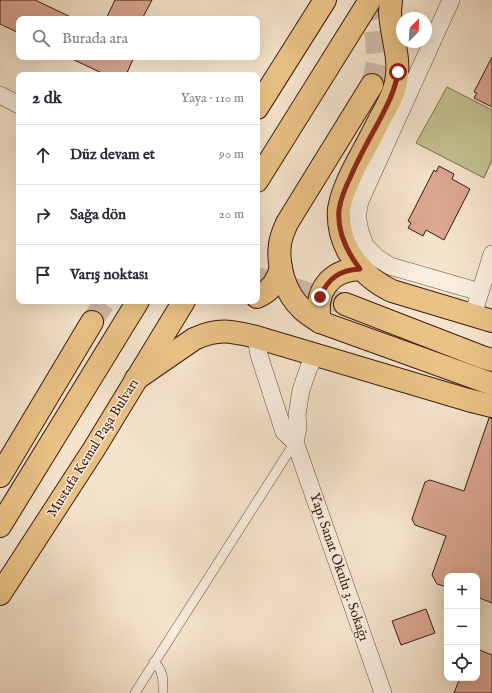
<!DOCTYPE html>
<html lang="tr">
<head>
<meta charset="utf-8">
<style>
	:root { --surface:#fff; --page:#f2f2f3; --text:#2b2b33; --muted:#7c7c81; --line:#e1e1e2 }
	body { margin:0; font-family:"IM FELL English",serif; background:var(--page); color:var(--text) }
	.controls { position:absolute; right:12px; bottom:12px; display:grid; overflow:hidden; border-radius:8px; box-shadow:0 4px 16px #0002 }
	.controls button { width:36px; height:36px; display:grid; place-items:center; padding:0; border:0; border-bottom:1px solid var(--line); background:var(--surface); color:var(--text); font:20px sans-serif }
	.compass { position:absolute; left:396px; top:12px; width:36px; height:36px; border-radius:50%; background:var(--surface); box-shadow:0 4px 16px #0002; rotate:24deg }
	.stop { position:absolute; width:12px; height:12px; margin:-9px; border:3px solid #8f2418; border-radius:50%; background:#fff }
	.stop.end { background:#8f2418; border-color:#fff; box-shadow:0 1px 4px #0008 }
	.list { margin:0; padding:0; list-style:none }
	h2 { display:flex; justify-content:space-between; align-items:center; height:52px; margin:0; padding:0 16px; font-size:17px }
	h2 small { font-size:13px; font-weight:400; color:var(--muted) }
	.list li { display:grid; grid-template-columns:26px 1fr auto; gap:12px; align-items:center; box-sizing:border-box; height:60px; padding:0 16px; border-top:1px solid var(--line) }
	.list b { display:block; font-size:15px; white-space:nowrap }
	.list em { font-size:13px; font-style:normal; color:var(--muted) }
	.icon { flex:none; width:22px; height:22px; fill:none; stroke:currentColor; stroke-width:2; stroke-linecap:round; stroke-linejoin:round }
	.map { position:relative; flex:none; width:492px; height:693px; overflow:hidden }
	.search { position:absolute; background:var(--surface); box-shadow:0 4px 16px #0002; left:16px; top:16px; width:244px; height:44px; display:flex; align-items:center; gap:10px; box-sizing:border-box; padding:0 14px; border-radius:8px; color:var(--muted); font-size:15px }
	.panel { position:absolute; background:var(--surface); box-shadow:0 4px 16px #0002; left:16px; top:72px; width:244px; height:232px; border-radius:8px }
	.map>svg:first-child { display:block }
	.green { fill:#c4c292; stroke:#806e50 }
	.building { fill:#dba792; stroke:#3b1b0f }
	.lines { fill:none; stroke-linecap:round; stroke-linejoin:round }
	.primary-tunnel { stroke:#d0bca6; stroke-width:22; stroke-dasharray:22 11; stroke-linecap:butt }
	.service-casing { stroke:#6a4d3e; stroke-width:10 }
	.minor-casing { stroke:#6a4d3e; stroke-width:18 }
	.primary-casing { stroke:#3b1b0f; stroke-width:24 }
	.service { stroke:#f8edde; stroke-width:9 }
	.minor { stroke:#f8edde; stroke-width:17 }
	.primary { stroke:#eac286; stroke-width:22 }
	.route { stroke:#8f2418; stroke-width:5 }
	.labels { text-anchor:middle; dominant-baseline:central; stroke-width:3; stroke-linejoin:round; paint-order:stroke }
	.street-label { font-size:14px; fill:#3b1b0f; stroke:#f8edde }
</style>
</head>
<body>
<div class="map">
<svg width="492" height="693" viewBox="0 0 492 693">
	<rect width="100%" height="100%" fill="#f5e4cc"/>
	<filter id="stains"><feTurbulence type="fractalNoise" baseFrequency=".005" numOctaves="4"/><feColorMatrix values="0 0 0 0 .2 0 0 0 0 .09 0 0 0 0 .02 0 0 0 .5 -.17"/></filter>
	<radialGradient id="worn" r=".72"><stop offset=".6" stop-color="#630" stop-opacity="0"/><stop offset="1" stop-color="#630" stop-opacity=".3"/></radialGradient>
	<!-- green -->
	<path class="green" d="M447,87L492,110V160L484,178L416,143Z"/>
	<!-- building -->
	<g class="building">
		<path d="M0,0H35L75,19H19V33L0,24Z"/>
		<path d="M115,0H152L142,19H106Z"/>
		<path d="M68,57H134L126,75H106Z"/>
		<path d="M492,57V107L474,98L477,93L474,92Z"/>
		<path d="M439,166L454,174L452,179L470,189L444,240L426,230L423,236L408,228L411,223L408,221L434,170L436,172Z"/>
		<path d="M489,418H492V603L477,597V576H447V587L437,584L432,575L446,536L415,525L412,519L425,482L430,480L464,491Z"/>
		<path d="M426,609L435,633L401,645L392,621Z"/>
		<path d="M477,649L492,655V693H454L460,678H477Z"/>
	</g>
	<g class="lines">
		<!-- primary-tunnel -->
		<g class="primary-tunnel">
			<path d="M365,0L375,28L378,59L372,85"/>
			<path d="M257,278L345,304"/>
			<path d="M92,322L105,301"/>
		</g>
		<defs>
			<g id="service">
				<path d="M154,662C164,671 163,681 163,693"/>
				<path d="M135,693L295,442"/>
			</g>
			<g id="minor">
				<path d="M451,0L360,201L357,216L360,231L365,245L376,257L390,266L480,292"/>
				<path d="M0,95L19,105"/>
				<path d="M473,315L492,254"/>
				<path d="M256,337L259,355L284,432L295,442L383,693"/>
				<path d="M295,442L298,428L297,415L301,390L309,367L316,355"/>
			</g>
			<g id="primary">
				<path d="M391,0C391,4 390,8 390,12C391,36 401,58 396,82C394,94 388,104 382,115C375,128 369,141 362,153C353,170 342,190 339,209C338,223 341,238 348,251C359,269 373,282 392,291L492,321"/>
				<path d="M372,85L287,223C284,230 281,236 280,244C277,266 285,293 302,309C307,314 314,318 320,322L492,384"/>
				<path d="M257,108L325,0"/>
				<path d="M257,181L370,0"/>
				<path d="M257,297C271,291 278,281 281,267"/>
				<path d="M345,304L482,357L492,360"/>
				<path d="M320,322C314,292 329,270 360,269"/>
				<path d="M136,379L194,339C219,328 230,331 256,337L468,400L492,406"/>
				<path d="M0,476L92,322"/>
				<path d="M0,526L138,301"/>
				<path d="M0,594L94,449L184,301"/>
			</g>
		</defs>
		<!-- service casing -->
		<use href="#service" class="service-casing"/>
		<!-- minor casing -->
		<use href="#minor" class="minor-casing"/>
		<!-- primary casing -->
		<use href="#primary" class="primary-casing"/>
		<!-- service -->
		<use href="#service" class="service"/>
		<!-- minor -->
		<use href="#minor" class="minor"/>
		<!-- primary -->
		<use href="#primary" class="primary"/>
	</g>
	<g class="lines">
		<!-- route -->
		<path class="route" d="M320,297C328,278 340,270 360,269C347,252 337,232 339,210C341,198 345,188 350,178C358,159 368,141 378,123C387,106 395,91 398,72"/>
	</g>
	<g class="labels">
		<!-- street labels -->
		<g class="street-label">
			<text transform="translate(93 448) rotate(-58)">Mustafa Kemal Paşa Bulvarı</text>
			<text transform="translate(339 567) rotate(71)">Yapı Sanat Okulu 3. Sokağı</text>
		</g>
	</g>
	<rect width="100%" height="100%" filter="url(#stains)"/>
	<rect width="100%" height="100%" fill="url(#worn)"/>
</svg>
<div class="controls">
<button>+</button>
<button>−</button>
<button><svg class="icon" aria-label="locate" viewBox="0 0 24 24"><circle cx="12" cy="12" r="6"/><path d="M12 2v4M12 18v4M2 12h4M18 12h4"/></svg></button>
</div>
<svg class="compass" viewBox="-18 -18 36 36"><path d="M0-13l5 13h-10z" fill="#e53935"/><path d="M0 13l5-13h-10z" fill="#7c7c81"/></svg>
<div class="stop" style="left:398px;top:72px"></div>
<div class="stop end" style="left:320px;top:297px"></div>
<div class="search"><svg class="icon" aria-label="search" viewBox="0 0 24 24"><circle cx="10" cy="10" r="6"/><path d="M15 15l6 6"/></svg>Burada ara</div>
<section class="panel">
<h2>2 dk<small>Yaya · 110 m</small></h2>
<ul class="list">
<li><svg class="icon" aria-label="ahead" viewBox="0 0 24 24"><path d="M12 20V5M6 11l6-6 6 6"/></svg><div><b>Düz devam et</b></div><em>90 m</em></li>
<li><svg class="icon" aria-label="right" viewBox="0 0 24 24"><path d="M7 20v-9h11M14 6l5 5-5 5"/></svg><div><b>Sağa dön</b></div><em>20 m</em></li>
<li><svg class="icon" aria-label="arrive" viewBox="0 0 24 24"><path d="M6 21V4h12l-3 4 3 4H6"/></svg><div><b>Varış noktası</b></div></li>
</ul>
</section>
</div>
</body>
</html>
